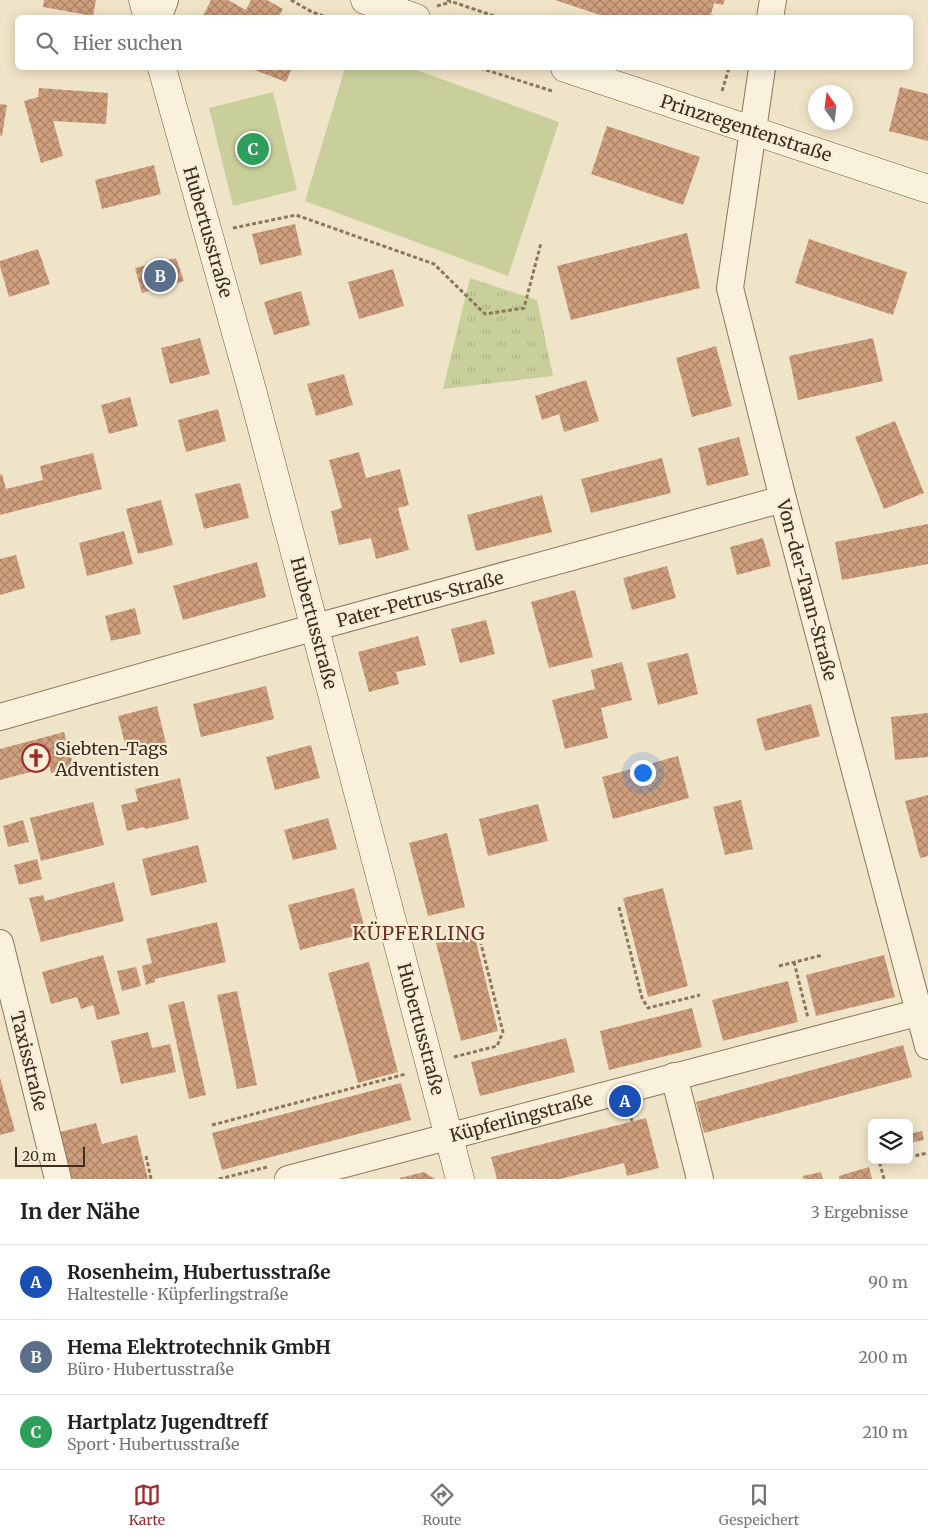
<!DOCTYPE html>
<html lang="de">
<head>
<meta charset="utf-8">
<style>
	:root { --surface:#fff; --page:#f6f6f6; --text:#202124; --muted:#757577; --line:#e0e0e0; --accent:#9e2a2b }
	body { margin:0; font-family:Merriweather,serif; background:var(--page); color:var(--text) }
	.controls { position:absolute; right:15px; bottom:15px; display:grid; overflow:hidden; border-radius:8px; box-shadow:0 2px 12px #0003 }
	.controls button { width:45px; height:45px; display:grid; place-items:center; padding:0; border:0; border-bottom:1px solid var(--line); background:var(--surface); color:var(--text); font:25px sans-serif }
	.compass { position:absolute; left:808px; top:85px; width:45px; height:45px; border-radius:50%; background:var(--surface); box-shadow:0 2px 12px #0003; rotate:346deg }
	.scale { position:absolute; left:15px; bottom:12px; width:70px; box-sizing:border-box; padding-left:5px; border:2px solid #3d2e20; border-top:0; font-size:14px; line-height:18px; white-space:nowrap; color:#3d2e20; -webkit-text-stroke:4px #f7eed8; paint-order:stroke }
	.you { position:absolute; left:642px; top:772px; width:18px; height:18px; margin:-12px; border:4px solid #fff; border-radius:50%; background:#1a73e8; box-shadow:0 0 0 8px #1a73e833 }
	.badge { display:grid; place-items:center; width:32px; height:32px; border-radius:50%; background:var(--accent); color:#fff; font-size:16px; font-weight:700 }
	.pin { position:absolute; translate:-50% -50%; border:2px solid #fff; box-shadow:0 1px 5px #0006 }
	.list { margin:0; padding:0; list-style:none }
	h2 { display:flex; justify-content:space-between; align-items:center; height:65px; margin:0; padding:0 20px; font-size:21px }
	h2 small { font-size:16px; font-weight:400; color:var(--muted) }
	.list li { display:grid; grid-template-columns:32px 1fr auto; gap:15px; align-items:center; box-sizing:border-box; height:75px; padding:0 20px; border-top:1px solid var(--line) }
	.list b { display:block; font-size:19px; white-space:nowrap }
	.list p { margin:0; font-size:16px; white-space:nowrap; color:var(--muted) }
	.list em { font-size:16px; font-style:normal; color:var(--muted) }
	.icon { flex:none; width:28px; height:28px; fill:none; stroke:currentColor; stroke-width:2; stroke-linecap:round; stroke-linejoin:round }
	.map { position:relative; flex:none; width:928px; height:1179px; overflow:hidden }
	.search { position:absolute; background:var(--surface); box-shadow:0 2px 12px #0003; left:15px; right:15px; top:15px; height:55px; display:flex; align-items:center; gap:12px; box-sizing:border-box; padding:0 18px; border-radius:8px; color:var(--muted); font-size:19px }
	.sheet { height:290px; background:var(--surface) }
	nav { display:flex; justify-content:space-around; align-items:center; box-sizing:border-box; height:70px; border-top:1px solid var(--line); background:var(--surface); font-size:14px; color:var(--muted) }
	nav a { display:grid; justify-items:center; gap:2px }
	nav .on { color:var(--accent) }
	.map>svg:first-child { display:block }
	.park { fill:url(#park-tufts) }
	.pitch { fill:#c9cf9b }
	.building { fill:url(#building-cross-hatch) }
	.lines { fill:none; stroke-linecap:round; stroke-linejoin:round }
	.minor-casing { stroke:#8d765c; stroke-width:28 }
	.secondary-casing { stroke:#6f573f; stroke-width:29 }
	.path { stroke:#8d765c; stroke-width:3; stroke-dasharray:4 2.5; stroke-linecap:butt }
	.minor { stroke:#faf1dc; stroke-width:26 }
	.secondary { stroke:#faf1dc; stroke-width:28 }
	.labels { text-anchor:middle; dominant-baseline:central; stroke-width:4.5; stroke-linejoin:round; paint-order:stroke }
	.street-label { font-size:18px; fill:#3d2e20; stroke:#f7eed8 }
	.poi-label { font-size:18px; fill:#3d2e20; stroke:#f7eed8; text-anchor:start }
	.neighbourhood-label { font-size:19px; letter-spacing:1px; fill:#6b2e1e; stroke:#f7eed8 }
</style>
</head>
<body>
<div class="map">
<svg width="928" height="1179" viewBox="0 0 928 1179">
	<defs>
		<pattern id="park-tufts" width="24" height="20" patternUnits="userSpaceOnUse" patternTransform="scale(1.25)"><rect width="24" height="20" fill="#c9cf9b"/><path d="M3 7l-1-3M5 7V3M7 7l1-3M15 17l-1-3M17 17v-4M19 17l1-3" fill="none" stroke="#aeb285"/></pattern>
		<pattern id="building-cross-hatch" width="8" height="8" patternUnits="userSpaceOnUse" patternTransform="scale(1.25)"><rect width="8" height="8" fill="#cf9f7d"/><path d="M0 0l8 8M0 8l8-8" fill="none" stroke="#a98266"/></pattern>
	</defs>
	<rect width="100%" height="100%" fill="#f0e4c8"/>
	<!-- park -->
	<path class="park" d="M470,278L537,300L553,376L443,389Z"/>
	<!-- pitch -->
	<g class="pitch">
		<path d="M345,68H411L559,122L508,276L305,201Z"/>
		<path d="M273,92L297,190L233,206L209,108Z"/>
	</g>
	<!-- building -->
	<g class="building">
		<path d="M44,0H96L93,16L43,7Z"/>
		<path d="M211,0H228L246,10L251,0H267L283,9L278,18H205L203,16Z"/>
		<path d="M555,0H725L723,5L714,3L710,18H609Z"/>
		<path d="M253,68H292L286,82L252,69Z"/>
		<path d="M900,87L928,94V141L889,131Z"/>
		<path d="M39,88L108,93L106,124L53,121L63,156L41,163L24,101L38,97Z"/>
		<path d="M0,104L7,105L2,136L0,135Z"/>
		<path d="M607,126L700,157L683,205L591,174Z"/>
		<path d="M154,165L161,194L102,209L95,180Z"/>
		<path d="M295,224L302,255L260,265L252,234Z"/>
		<path d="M687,233L700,288L571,320L557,266Z"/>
		<path d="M809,239L907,272L893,315L795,283Z"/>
		<path d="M38,249L50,284L9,297L0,266V261Z"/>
		<path d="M176,258L184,281L142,293L135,268Z"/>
		<path d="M393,269L404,306L359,319L348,282Z"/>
		<path d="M301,291L310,325L274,335L264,302Z"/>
		<path d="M200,338L210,374L170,384L161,348Z"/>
		<path d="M873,338L883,381L798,400L789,356Z"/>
		<path d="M716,346L732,406L692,417L676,358Z"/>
		<path d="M344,374L353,405L316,416L307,384Z"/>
		<path d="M586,380L599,421L564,432L559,414L542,420L535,396Z"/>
		<path d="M130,397L138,426L109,434L101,405Z"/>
		<path d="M218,409L226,441L186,452L178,420Z"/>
		<path d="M895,421L924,493L884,509L855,437Z"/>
		<path d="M739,437L749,475L707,486L698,448Z"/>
		<path d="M359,452L366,478L400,469L409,505L398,508L409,550L376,559L371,538L339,545L331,511L342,508L329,460Z"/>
		<path d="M93,453L102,489L0,515V475L2,474L6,489L43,480L40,466Z"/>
		<path d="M662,458L671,493L591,513L581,479Z"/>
		<path d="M240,483L249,518L204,529L195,494Z"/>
		<path d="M542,495L552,532L476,551L467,515Z"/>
		<path d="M161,500L173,545L138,554L126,509Z"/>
		<path d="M928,524V564L842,580L835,542Z"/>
		<path d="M124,531L133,564L87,576L79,543Z"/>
		<path d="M763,538L771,566L737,575L730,547Z"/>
		<path d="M16,555L25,588L0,595V559Z"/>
		<path d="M257,562L266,597L183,620L173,586Z"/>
		<path d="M667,566L676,598L632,610L623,578Z"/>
		<path d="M575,590L593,657L549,668L531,602Z"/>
		<path d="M135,608L141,634L111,641L105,616Z"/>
		<path d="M486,620L495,654L460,663L451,629Z"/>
		<path d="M418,636L426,665L396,672L399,684L369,692L358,652Z"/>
		<path d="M688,653L698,694L658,705L647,663Z"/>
		<path d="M622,662L632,700L601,708L608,738L565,749L552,700L595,689L591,670Z"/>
		<path d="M266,686L274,719L201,737L193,704Z"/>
		<path d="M811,704L820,736L765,751L756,719Z"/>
		<path d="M157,706L167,747L128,756L118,716Z"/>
		<path d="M928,713V757L895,760L891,717Z"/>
		<path d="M64,732L74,767L51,773L50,767L0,780V749Z"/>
		<path d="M311,745L320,778L275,790L266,757Z"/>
		<path d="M678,756L689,798L613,819L602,777Z"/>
		<path d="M180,778L189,819L145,829L144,827L127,831L121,805L138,801L135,789Z"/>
		<path d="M928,795V856L920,858L905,801Z"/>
		<path d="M741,800L753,849L725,855L713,807Z"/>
		<path d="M93,802L104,845L41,861L30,818Z"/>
		<path d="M538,804L548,841L488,856L479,819Z"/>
		<path d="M328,818L337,849L293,860L284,830Z"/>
		<path d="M23,820L29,842L8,847L3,826Z"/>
		<path d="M447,833L465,907L428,916L409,843Z"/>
		<path d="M198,845L207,882L151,896L142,859Z"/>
		<path d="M37,859L42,879L19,885L14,865Z"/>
		<path d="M114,882L124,921L41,942L29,898L43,895L45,901Z"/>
		<path d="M354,888L366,933L300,950L288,905Z"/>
		<path d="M663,888L688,986L648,997L623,898Z"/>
		<path d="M217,922L226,962L155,979V982L146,985L142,966L152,963L146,939Z"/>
		<path d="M474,933L498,1031L461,1041L436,943Z"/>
		<path d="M103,955L120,1014L97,1020L93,1005L81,1009L77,997L51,1004L42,972Z"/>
		<path d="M884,955L895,997L816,1016L806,975Z"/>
		<path d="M369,962L398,1072L358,1083L328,973Z"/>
		<path d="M136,967L141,986L122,991L117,971Z"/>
		<path d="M788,981L798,1022L723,1041L712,1000Z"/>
		<path d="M237,991L257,1085L237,1089L217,995Z"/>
		<path d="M184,1001L206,1095L189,1099L168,1005Z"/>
		<path d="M692,1008L702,1047L609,1070L600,1031Z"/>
		<path d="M148,1032L152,1048L170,1044L176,1072L121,1084L111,1041Z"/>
		<path d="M566,1038L575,1072L480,1096L471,1062Z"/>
		<path d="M903,1045L912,1077L704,1133L696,1102Z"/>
		<path d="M0,1078L15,1131L0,1135Z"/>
		<path d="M401,1083L411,1120L222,1170L212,1133Z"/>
		<path d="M646,1118L659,1168L627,1176L624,1163L560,1179H497L491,1157Z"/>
		<path d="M96,1123L102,1144L137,1135L148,1179H72L68,1163L64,1164L56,1133Z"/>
		<path d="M922,1131L924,1140L909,1143V1134Z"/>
		<path d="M869,1167L872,1179H839V1176Z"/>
		<path d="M424,1172L435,1179H400V1178Z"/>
		<path d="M821,1172L823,1179H804L803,1176Z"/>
	</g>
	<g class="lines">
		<defs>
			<g id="minor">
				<path d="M158,18L165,0"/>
				<path d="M770,18L773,0"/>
				<path d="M762,68L730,288L783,499L928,1046"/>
				<path d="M0,717L298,632L783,499"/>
				<path d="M0,943L58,1179"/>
				<path d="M674,1076L700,1179"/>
				<path d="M288,1179L928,1010"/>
			</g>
			<g id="secondary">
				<path d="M143,0L148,18"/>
				<path d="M365,0L416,18"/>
				<path d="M162,68L252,390L460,1179"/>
				<path d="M565,68L928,189"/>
			</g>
		</defs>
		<!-- minor casing -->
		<use href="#minor" class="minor-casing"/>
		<!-- secondary casing -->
		<use href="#secondary" class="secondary-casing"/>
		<!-- path -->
		<g class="path">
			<path d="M291,0L312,12L329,18"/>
			<path d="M447,0L500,18"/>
			<path d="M437,6L451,2"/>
			<path d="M480,68L552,91"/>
			<path d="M722,91L729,68"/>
			<path d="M233,228L296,215L434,264L485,314L524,308L541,243"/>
			<path d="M619,907L642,998L648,1008L700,995"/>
			<path d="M794,962L808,1018"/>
			<path d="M779,966L823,955"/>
			<path d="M454,1057L497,1046L503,1032L481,944"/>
			<path d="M629,1112L632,1121"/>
			<path d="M212,1125L406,1074"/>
			<path d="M146,1156L151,1179"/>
			<path d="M909,1157L928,1153"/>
			<path d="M219,1179L267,1167"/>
			<path d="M884,1179L880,1164L897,1160"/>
		</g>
		<!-- minor -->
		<use href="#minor" class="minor"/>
		<!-- secondary -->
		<use href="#secondary" class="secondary"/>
	</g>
	<!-- icons -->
	<defs>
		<symbol id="church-ring" viewBox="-11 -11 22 22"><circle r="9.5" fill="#f7eed8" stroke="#9e2a2b" stroke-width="1.5"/><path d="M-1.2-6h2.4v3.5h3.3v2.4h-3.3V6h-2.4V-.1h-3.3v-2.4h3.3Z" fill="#9e2a2b"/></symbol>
	</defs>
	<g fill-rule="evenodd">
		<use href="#church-ring" x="20" y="742" width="32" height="32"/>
	</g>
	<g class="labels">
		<!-- street labels -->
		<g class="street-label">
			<text transform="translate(746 128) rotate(18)">Prinzregentenstraße</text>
			<text transform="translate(208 232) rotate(74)">Hubertusstraße</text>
			<text transform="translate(807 590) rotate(75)">Von-der-Tann-Straße</text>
			<text transform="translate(420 599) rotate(-15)">Pater-Petrus-Straße</text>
			<text transform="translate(314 623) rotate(75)">Hubertusstraße</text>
			<text transform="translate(421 1029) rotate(75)">Hubertusstraße</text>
			<text transform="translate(29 1061) rotate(76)">Taxisstraße</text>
			<text transform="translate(521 1117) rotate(-15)">Küpferlingstraße</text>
		</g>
		<!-- poi labels -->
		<g class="poi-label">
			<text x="55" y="748">Siebten-Tags<tspan x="55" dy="21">Adventisten</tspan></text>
		</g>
		<!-- neighbourhood labels -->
		<g class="neighbourhood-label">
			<text x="419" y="933">KÜPFERLING</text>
		</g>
	</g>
</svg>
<div class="controls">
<button><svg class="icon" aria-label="layers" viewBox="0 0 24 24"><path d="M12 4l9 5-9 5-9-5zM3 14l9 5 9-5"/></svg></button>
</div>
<svg class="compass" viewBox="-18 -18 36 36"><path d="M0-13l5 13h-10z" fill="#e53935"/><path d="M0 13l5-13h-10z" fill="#757577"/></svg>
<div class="scale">20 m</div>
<div class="you"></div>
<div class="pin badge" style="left:625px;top:1101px;background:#1a4fb4">A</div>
<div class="pin badge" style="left:160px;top:276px;background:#5c6f8a">B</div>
<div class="pin badge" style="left:253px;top:149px;background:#2e9e5b">C</div>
<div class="search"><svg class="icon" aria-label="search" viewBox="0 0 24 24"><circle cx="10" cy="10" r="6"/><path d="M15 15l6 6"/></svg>Hier suchen</div>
</div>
<section class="sheet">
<h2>In der Nähe<small>3 Ergebnisse</small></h2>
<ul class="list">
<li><span class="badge" style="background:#1a4fb4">A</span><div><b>Rosenheim, Hubertusstraße</b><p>Haltestelle · Küpferlingstraße</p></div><em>90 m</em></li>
<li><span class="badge" style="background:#5c6f8a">B</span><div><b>Hema Elektrotechnik GmbH</b><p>Büro · Hubertusstraße</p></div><em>200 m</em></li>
<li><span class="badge" style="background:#2e9e5b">C</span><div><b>Hartplatz Jugendtreff</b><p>Sport · Hubertusstraße</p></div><em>210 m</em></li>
</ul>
</section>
<nav>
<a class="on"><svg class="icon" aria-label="map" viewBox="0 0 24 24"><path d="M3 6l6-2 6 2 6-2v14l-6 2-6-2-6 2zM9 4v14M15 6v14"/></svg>Karte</a>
<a><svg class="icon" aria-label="directions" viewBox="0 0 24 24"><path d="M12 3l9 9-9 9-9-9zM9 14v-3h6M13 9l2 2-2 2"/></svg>Route</a>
<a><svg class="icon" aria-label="saved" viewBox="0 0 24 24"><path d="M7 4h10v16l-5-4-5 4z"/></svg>Gespeichert</a>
</nav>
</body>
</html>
